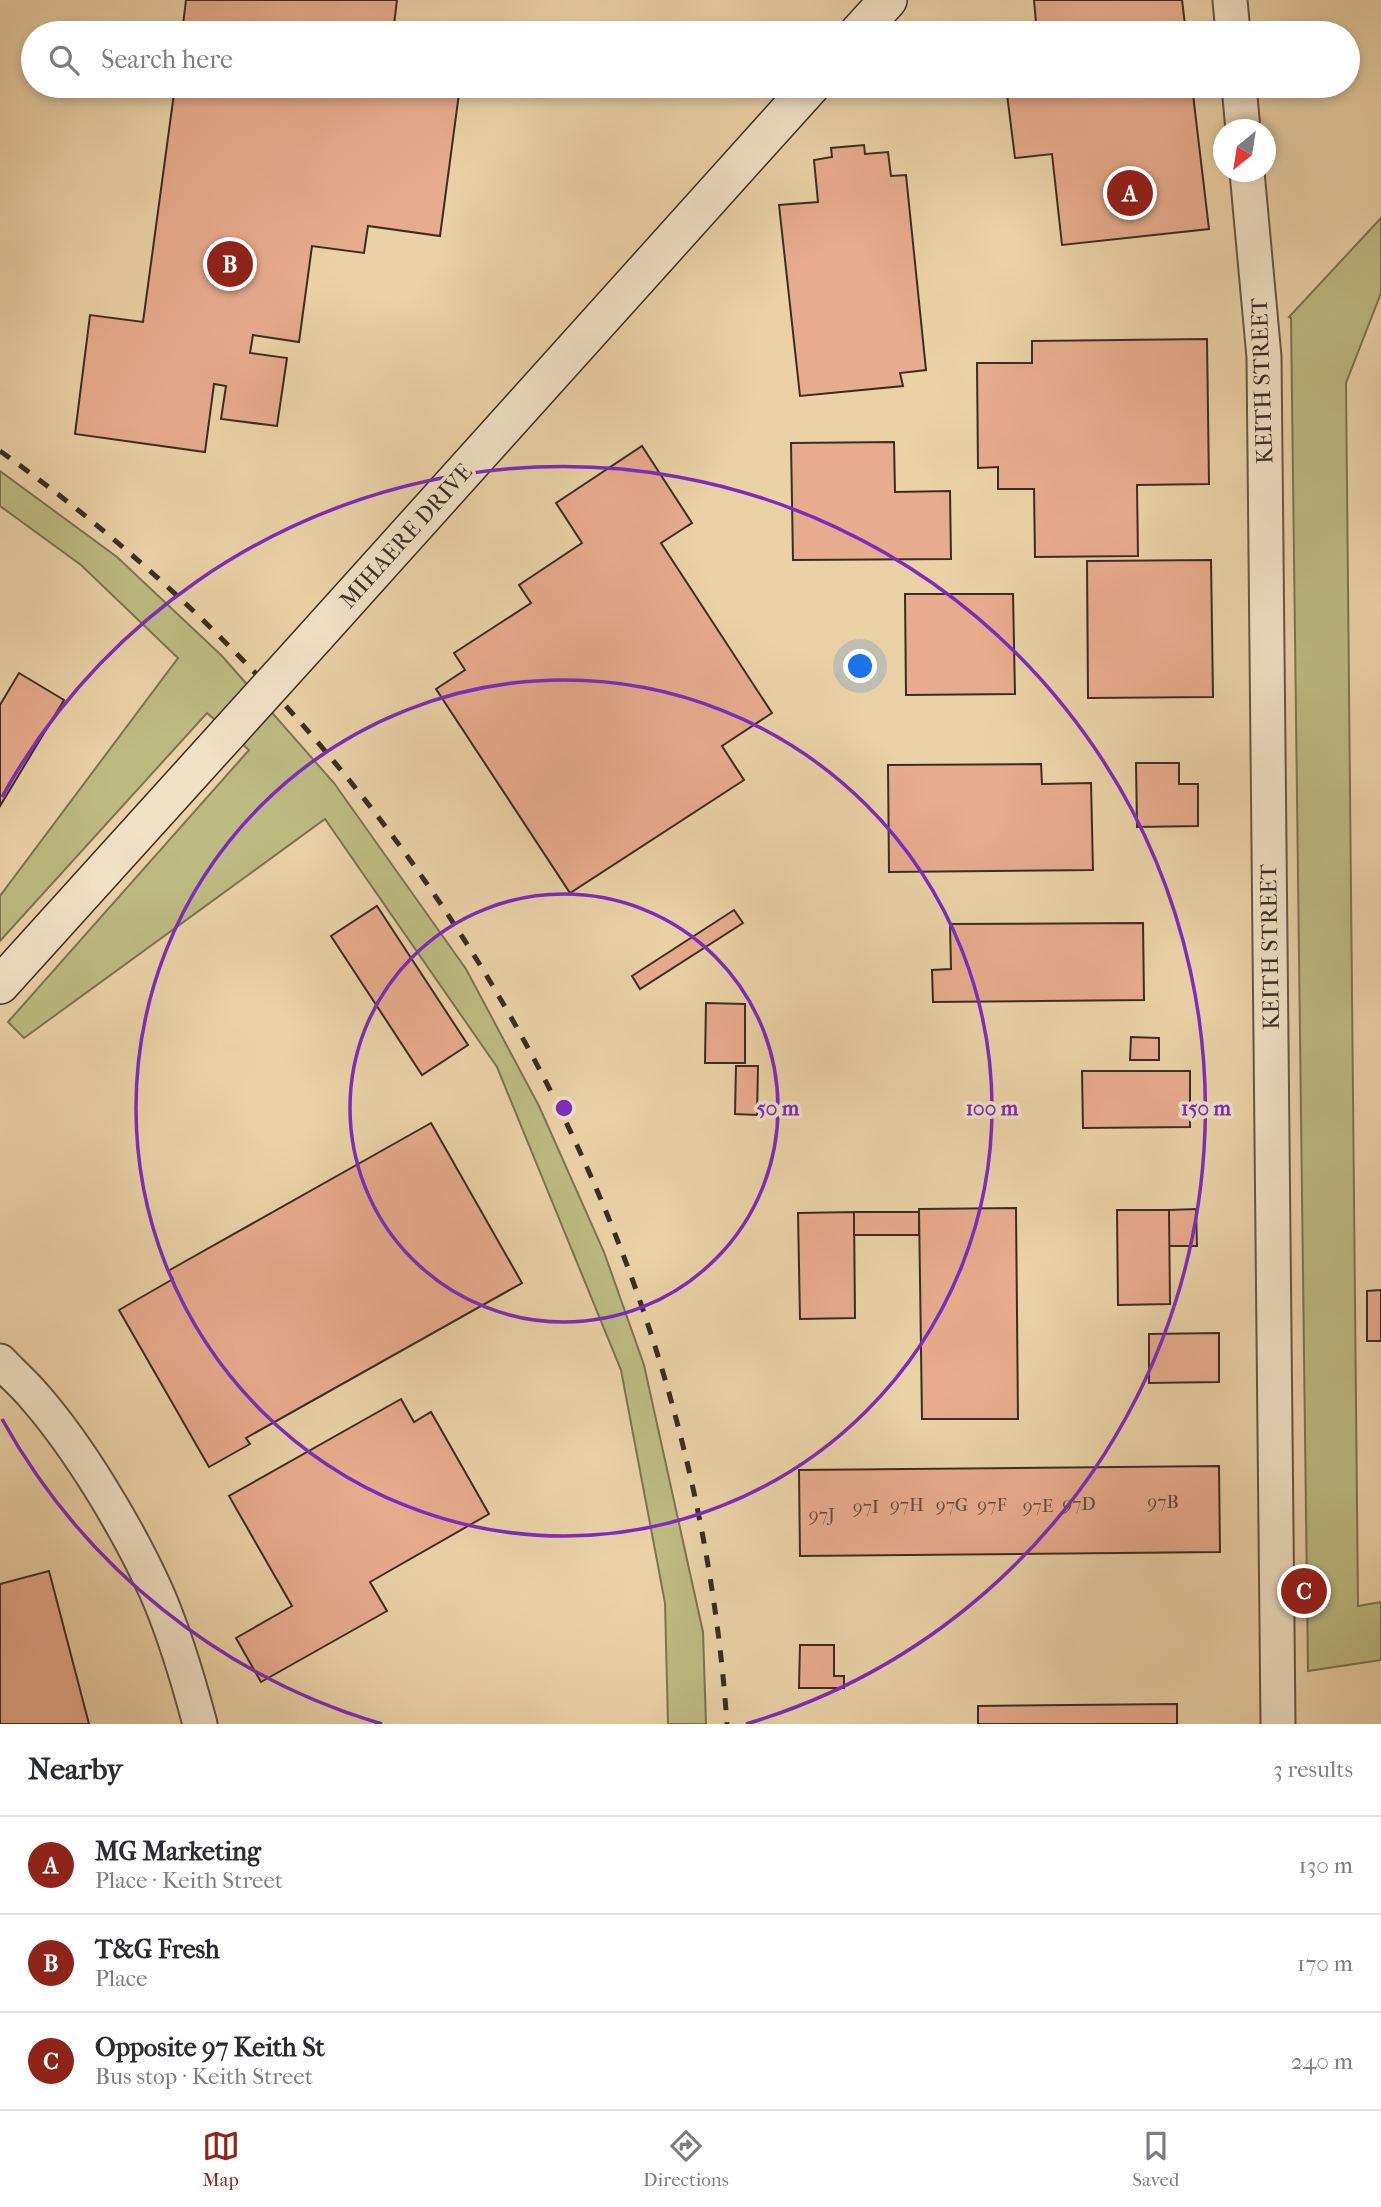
<!DOCTYPE html>
<html lang="en">
<head>
<meta charset="utf-8">
<style>
	:root { --surface:#fff; --page:#f7f7f7; --text:#2b2b33; --muted:#7c7c81; --line:#e1e1e2; --accent:#8f2418 }
	body { margin:0; font-family:"IM FELL French Canon",serif; background:var(--page); color:var(--text) }
	.compass { position:absolute; left:1213px; top:119px; width:63px; height:63px; border-radius:50%; background:var(--surface); box-shadow:0 4px 10px #0003; rotate:210deg }
	.you { position:absolute; left:861px; top:667px; width:24px; height:24px; margin:-18px; border:5px solid #fff; border-radius:50%; background:#1a73e8; box-shadow:0 0 0 10px #1a73e833 }
	.badge { display:grid; place-items:center; width:46px; height:46px; border-radius:50%; background:var(--accent); color:#fff; font-size:23px; font-weight:700 }
	.pin { position:absolute; translate:-50% -50%; border:4px solid #fff; box-shadow:0 2px 7px #0006 }
	.list { margin:0; padding:0; list-style:none }
	h2 { display:flex; justify-content:space-between; align-items:center; height:91px; margin:0; padding:0 28px; font-size:30px }
	h2 small { font-size:23px; font-weight:400; color:var(--muted) }
	.list li { display:grid; grid-template-columns:46px 1fr auto; gap:21px; align-items:center; box-sizing:border-box; height:98px; padding:0 28px; border-top:2px solid var(--line) }
	.list b { display:block; font-size:26px; white-space:nowrap }
	.list p { margin:0; font-size:23px; white-space:nowrap; color:var(--muted) }
	.list em { font-size:23px; font-style:normal; color:var(--muted) }
	.icon { flex:none; width:38px; height:38px; fill:none; stroke:currentColor; stroke-width:2; stroke-linecap:round; stroke-linejoin:round }
	.map { position:relative; flex:none; width:1381px; height:1724px; overflow:hidden }
	.search { position:absolute; background:var(--surface); box-shadow:0 4px 10px #0003; left:21px; right:21px; top:21px; height:77px; display:flex; align-items:center; gap:18px; box-sizing:border-box; padding:0 24px; border-radius:38px; color:var(--muted); font-size:26px }
	.sheet { height:385px; background:var(--surface) }
	nav { display:flex; justify-content:space-around; align-items:center; box-sizing:border-box; height:98px; border-top:2px solid var(--line); background:var(--surface); font-size:19px; color:var(--muted) }
	nav a { display:grid; justify-items:center; gap:4px }
	nav .on { color:var(--accent) }
	.map>svg:first-child { display:block }
	.green { fill:#bdba82; stroke:#7c7452; stroke-width:2 }
	.building { fill:#e7ab8d; stroke:#3b2d23; stroke-width:2 }
	.lines { fill:none; stroke-linecap:round; stroke-linejoin:round }
	.tertiary-casing { stroke:#675644; stroke-width:37 }
	.secondary-casing { stroke:#3b2d23; stroke-width:40 }
	.tertiary { stroke:#f1e1c5; stroke-width:33 }
	.secondary { stroke:#f1e1c5; stroke-width:37 }
	.rail { stroke:#3b2d23; stroke-width:5; stroke-dasharray:12 12; stroke-linecap:butt }
	.secondary-bridge-casing { stroke:#3b2d23; stroke-width:40; stroke-linecap:butt }
	.secondary-bridge { stroke:#f1e1c5; stroke-width:37 }
	.ring { fill:none; stroke:#7b2cbf; stroke-width:3.5 }
	.labels { text-anchor:middle; dominant-baseline:central; stroke-width:7; stroke-linejoin:round; paint-order:stroke }
	.number-label { font-size:19px; fill:#664c3e }
	.street-label { font-size:23px; fill:#3b2d23; stroke:#f1e1c5 }
	.centre { fill:#7b2cbf; stroke:#f1e1c5; stroke-width:3.5 }
	.ring-label { font-size:21px; text-anchor:middle; font-weight:bold; fill:#7b2cbf; stroke:#f1e1c5; stroke-width:7; stroke-linejoin:round; paint-order:stroke }
</style>
</head>
<body>
<div class="map">
<svg width="1381" height="1724" viewBox="0 0 1381 1724">
	<rect width="100%" height="100%" fill="#ead1a6"/>
	<filter id="stains"><feTurbulence type="fractalNoise" baseFrequency=".00286" numOctaves="4"/><feColorMatrix values="0 0 0 0 .2 0 0 0 0 .09 0 0 0 0 .02 0 0 0 .5 -.17"/></filter>
	<radialGradient id="worn" r=".72"><stop offset=".6" stop-color="#630" stop-opacity="0"/><stop offset="1" stop-color="#630" stop-opacity=".3"/></radialGradient>
	<!-- green -->
	<g class="green">
		<path d="M1381,218V293L1346,383L1358,1606L1381,1602V1660L1308,1671L1291,318L1289,317Z"/>
		<path d="M0,471L117,557L222,656L334,783L466,969L539,1106L604,1252L644,1365L703,1632L706,1724H668L665,1603L621,1370L497,1067L325,819L24,1038L8,1022L249,750L207,713L0,941V896L178,658L81,565L0,506Z"/>
	</g>
	<!-- building -->
	<g class="building">
		<path d="M186,0H397L393,33H182Z"/>
		<path d="M1034,0H1182L1186,33H1000L999,27L1036,23Z"/>
		<path d="M175,86H460L440,236L368,226L364,253L312,246L299,342L253,335L250,353L287,358L277,426L221,419L226,386L214,384L205,452L75,434L90,315L143,322Z"/>
		<path d="M1006,86H1192L1209,229L1062,245L1052,154L1015,158Z"/>
		<path d="M864,145L865,154L888,152L891,176L906,175L926,370L900,373L903,386L800,396L779,205L818,202L814,160L832,157L831,148Z"/>
		<path d="M1207,339L1209,484L1137,485L1138,556L1035,557L1034,489H998V467L978,468L977,363H1032V341Z"/>
		<path d="M894,442L895,492L950,491L951,559L793,560L791,443Z"/>
		<path d="M642,446L692,523L661,543L772,713L722,746L744,780L570,893L436,689L465,670L454,653L531,603L519,585L582,543L556,503Z"/>
		<path d="M1211,560L1213,697L1088,698L1087,561Z"/>
		<path d="M905,594H1013L1015,694L906,695Z"/>
		<path d="M19,673L64,700L0,806V705Z"/>
		<path d="M1136,763H1179V784H1198V826L1137,827Z"/>
		<path d="M1041,764L1042,784L1091,783L1093,870L889,872L888,765Z"/>
		<path d="M377,906L468,1045L422,1075L331,936Z"/>
		<path d="M734,910L743,923L640,989L632,976Z"/>
		<path d="M1143,923L1144,1000L933,1002L932,970L951,969L950,924Z"/>
		<path d="M706,1003L745,1004V1063H705Z"/>
		<path d="M1131,1037L1159,1038V1060H1130Z"/>
		<path d="M736,1066H758L757,1115L735,1114Z"/>
		<path d="M1082,1071H1190V1127L1083,1128Z"/>
		<path d="M431,1123L522,1283L246,1438L250,1444L209,1467L119,1310L173,1279L168,1271Z"/>
		<path d="M1016,1208L1018,1419H922L919,1209Z"/>
		<path d="M1196,1209L1197,1246H1169V1210Z"/>
		<path d="M1117,1210H1169L1170,1304L1118,1305Z"/>
		<path d="M854,1212L855,1318L800,1319L798,1213Z"/>
		<rect x="854" y="1212" width="65" height="23"/>
		<path d="M1381,1290V1341H1367V1291Z"/>
		<path d="M1219,1333V1382L1149,1383V1334Z"/>
		<path d="M401,1399L414,1422L431,1412L489,1514L370,1582L387,1611L261,1682L236,1638L292,1606L229,1496Z"/>
		<path d="M1219,1466L1220,1552L800,1556L799,1470Z"/>
		<path d="M49,1571L89,1724H0V1584Z"/>
		<path d="M800,1645H834V1676H844V1688H799Z"/>
		<path d="M1177,1704V1724H978V1706Z"/>
	</g>
	<g class="lines">
		<defs>
			<g id="tertiary">
				<path d="M1230,0L1233,33"/>
				<path d="M1239,86L1243,130"/>
				<path d="M1247,172L1264,357L1278,1724"/>
				<path d="M0,1361C11,1373 24,1384 34,1396C79,1447 128,1529 156,1591C175,1634 188,1679 200,1724"/>
			</g>
			<g id="secondary">
				<path d="M858,33L888,0"/>
				<path d="M315,637L811,86"/>
				<path d="M0,985L229,732"/>
			</g>
		</defs>
		<!-- tertiary casing -->
		<use href="#tertiary" class="tertiary-casing"/>
		<!-- secondary casing -->
		<use href="#secondary" class="secondary-casing"/>
		<!-- tertiary -->
		<use href="#tertiary" class="tertiary"/>
		<!-- secondary -->
		<use href="#secondary" class="secondary"/>
		<!-- rail -->
		<path class="rail" d="M0,451C413,746 692,1215 727,1724"/>
		<defs>
			<path id="secondary-bridge" d="M229,732L315,637"/>
		</defs>
		<!-- secondary-bridge casing -->
		<use href="#secondary-bridge" class="secondary-bridge-casing"/>
		<!-- secondary-bridge -->
		<use href="#secondary-bridge" class="secondary-bridge"/>
	</g>
	<!-- distance rings -->
	<g class="ring">
		<circle cx="564" cy="1108" r="214"/>
		<circle cx="564" cy="1108" r="428"/>
		<path d="M382 1724A642 642 0 0 1 2 1419M2 797A642 642 0 1 1 746 1724"/>
	</g>
	<g class="labels">
		<!-- number labels -->
		<g class="number-label">
			<text x="1163" y="1502">97B</text>
			<text x="1079" y="1504">97D</text>
			<text x="907" y="1505">97H</text>
			<text x="952" y="1505">97G</text>
			<text x="992" y="1505">97F</text>
			<text x="1038" y="1506">97E</text>
			<text x="866" y="1507">97I</text>
			<text x="822" y="1515">97J</text>
		</g>
		<!-- street labels -->
		<g class="street-label">
			<text transform="translate(1262 381) rotate(-92)">KEITH STREET</text>
			<text transform="translate(406 536) rotate(-48)">MIHAERE DRIVE</text>
			<text transform="translate(1270 947) rotate(-91)">KEITH STREET</text>
		</g>
	</g>
	<circle cx="564" cy="1108" r="10" class="centre"/>
	<g class="ring-label">
		<text x="778" y="1115">50 m</text>
		<text x="992" y="1115">100 m</text>
		<text x="1206" y="1115">150 m</text>
	</g>
	<rect width="100%" height="100%" filter="url(#stains)"/>
	<rect width="100%" height="100%" fill="url(#worn)"/>
</svg>
<svg class="compass" viewBox="-18 -18 36 36"><path d="M0-13l5 13h-10z" fill="#e53935"/><path d="M0 13l5-13h-10z" fill="#7c7c81"/></svg>
<div class="you"></div>
<div class="pin badge" style="left:1130px;top:193px">A</div>
<div class="pin badge" style="left:230px;top:264px">B</div>
<div class="pin badge" style="left:1304px;top:1591px">C</div>
<div class="search"><svg class="icon" aria-label="search" viewBox="0 0 24 24"><circle cx="10" cy="10" r="6"/><path d="M15 15l6 6"/></svg>Search here</div>
</div>
<section class="sheet">
<h2>Nearby<small>3 results</small></h2>
<ul class="list">
<li><span class="badge">A</span><div><b>MG Marketing</b><p>Place · Keith Street</p></div><em>130 m</em></li>
<li><span class="badge">B</span><div><b>T&amp;G Fresh</b><p>Place</p></div><em>170 m</em></li>
<li><span class="badge">C</span><div><b>Opposite 97 Keith St</b><p>Bus stop · Keith Street</p></div><em>240 m</em></li>
</ul>
</section>
<nav>
<a class="on"><svg class="icon" aria-label="map" viewBox="0 0 24 24"><path d="M3 6l6-2 6 2 6-2v14l-6 2-6-2-6 2zM9 4v14M15 6v14"/></svg>Map</a>
<a><svg class="icon" aria-label="directions" viewBox="0 0 24 24"><path d="M12 3l9 9-9 9-9-9zM9 14v-3h6M13 9l2 2-2 2"/></svg>Directions</a>
<a><svg class="icon" aria-label="saved" viewBox="0 0 24 24"><path d="M7 4h10v16l-5-4-5 4z"/></svg>Saved</a>
</nav>
</body>
</html>
